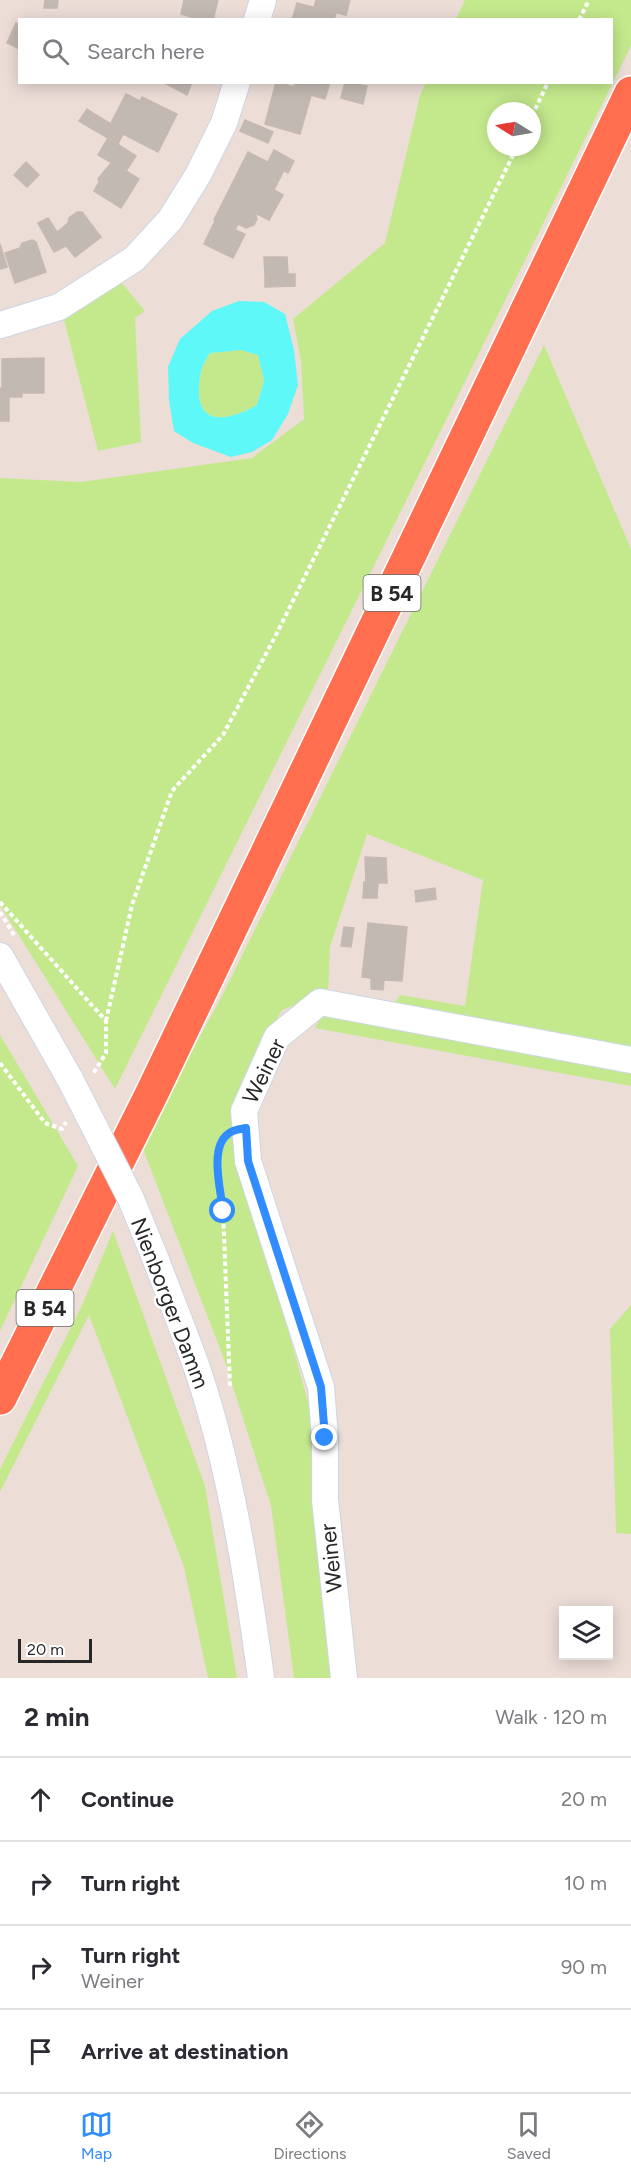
<!DOCTYPE html>
<html lang="en">
<head>
<meta charset="utf-8">
<style>
	:root { --surface:#fff; --page:#f2f2f3; --text:#2b2b33; --muted:#7c7c81; --line:#e1e1e2; --accent:#318dff }
	body { margin:0; font-family:Figtree,sans-serif; background:var(--page); color:var(--text) }
	.controls { position:absolute; right:18px; bottom:18px; display:grid; overflow:hidden; border-radius:0px; box-shadow:0 3px 15px #0003 }
	.controls button { width:54px; height:54px; display:grid; place-items:center; padding:0; border:0; border-bottom:2px solid var(--line); background:var(--surface); color:var(--text); font:30px sans-serif }
	.compass { position:absolute; left:487px; top:102px; width:54px; height:54px; border-radius:50%; background:var(--surface); box-shadow:0 3px 15px #0003; rotate:281deg }
	.scale { position:absolute; left:18px; bottom:15px; width:74px; box-sizing:border-box; padding-left:6px; border:3px solid #272727; border-top:0; font-size:16px; line-height:21px; white-space:nowrap; color:#272727; -webkit-text-stroke:4px #fff; paint-order:stroke }
	.stop { position:absolute; width:18px; height:18px; margin:-14px; border:4px solid #318dff; border-radius:50%; background:#fff }
	.stop.end { background:#318dff; border-color:#fff; box-shadow:0 2px 6px #0008 }
	.list { margin:0; padding:0; list-style:none }
	h2 { display:flex; justify-content:space-between; align-items:center; height:78px; margin:0; padding:0 24px; font-size:26px }
	h2 small { font-size:20px; font-weight:400; color:var(--muted) }
	.list li { display:grid; grid-template-columns:39px 1fr auto; gap:18px; align-items:center; box-sizing:border-box; height:84px; padding:0 24px; border-top:2px solid var(--line) }
	.list b { display:block; font-size:22px; white-space:nowrap }
	.list p { margin:0; font-size:20px; white-space:nowrap; color:var(--muted) }
	.list em { font-size:20px; font-style:normal; color:var(--muted) }
	.icon { flex:none; width:33px; height:33px; fill:none; stroke:currentColor; stroke-width:2; stroke-linecap:round; stroke-linejoin:round }
	.map { position:relative; flex:none; width:631px; height:1678px; overflow:hidden }
	.search { position:absolute; background:var(--surface); box-shadow:0 3px 15px #0003; left:18px; right:18px; top:18px; height:66px; display:flex; align-items:center; gap:15px; box-sizing:border-box; padding:0 21px; border-radius:0px; color:var(--muted); font-size:22px }
	.sheet { height:414px; background:var(--surface) }
	nav { display:flex; justify-content:space-around; align-items:center; box-sizing:border-box; height:84px; border-top:2px solid var(--line); background:var(--surface); font-size:16px; color:var(--muted) }
	nav a { display:grid; justify-items:center; gap:3px }
	nav .on { color:var(--accent) }
	.map>svg:first-child { display:block }
	.green { fill:#c4e98d; fill-rule:evenodd }
	.water { fill:#5ef8f9; fill-rule:evenodd }
	.building { fill:#c3b9b3; stroke:#c7b9b1; stroke-width:1.5 }
	.lines { fill:none; stroke-linecap:round; stroke-linejoin:round }
	.minor-casing { stroke:#ccd6e3; stroke-width:28 }
	.highway-casing { stroke:#fff; stroke-width:36 }
	.path { stroke:#fff; stroke-width:4; stroke-dasharray:4.5 3; stroke-linecap:butt }
	.minor { stroke:#fff; stroke-width:26 }
	.highway { stroke:#ff6e4f; stroke-width:33 }
	.minor-bridge-casing { stroke:#ccd6e3; stroke-width:28; stroke-linecap:butt }
	.minor-bridge { stroke:#fff; stroke-width:26 }
	.route { stroke:#318dff; stroke-width:8 }
	.labels { text-anchor:middle; dominant-baseline:central; stroke-width:5; stroke-linejoin:round; paint-order:stroke }
	.shield { fill:#fff; stroke:#686868; stroke-width:1.5 }
	.shield-label { font-size:21px; font-weight:bold; fill:#272727 }
	.street-label { font-size:22px; fill:#272727; stroke:#fff }
</style>
</head>
<body>
<div class="map">
<svg width="631" height="1678" viewBox="0 0 631 1678">
	<rect width="100%" height="100%" fill="#ecddd7"/>
	<!-- green -->
	<g class="green">
		<path d="M465,0H631V46L115,1089L0,905V478L81,482L252,458L304,419L301,361L293,319L385,243L420,96L426,83L612,82V20L456,19ZM496,111H532V147H496Z"/>
		<path d="M121,282L145,311L135,318L141,442L98,451L63,316Z"/>
		<path d="M544,345L631,549V1086L315,1028L326,1010L383,1022L400,995L465,1006L483,880L367,834L330,947L328,993L282,1010L241,1082L231,1134L269,1261L313,1420L335,1678H294L271,1506L224,1359L141,1144L221,998Z"/>
		<path d="M241,350L258,355L264,380L257,405C232,419 197,429 199,388C200,372 201,367 210,353Z"/>
		<path d="M0,1035L78,1166L0,1331Z"/>
		<path d="M113,1231L205,1486L237,1678H208L184,1567L89,1315L0,1492V1469L84,1301Z"/>
		<path d="M631,1305V1534L616,1533L610,1329Z"/>
	</g>
	<!-- water -->
	<path class="water" d="M239,301L264,302L285,314L294,350L298,385L288,414L272,440L252,452L231,457L193,443L174,431L169,400L168,367L180,339L212,311ZM241,350L258,355L264,380L257,405C233,419 197,429 199,388C200,372 201,367 210,353Z"/>
	<!-- building -->
	<g class="building">
		<path d="M45,0H58L57,8H44Z"/>
		<path d="M184,0H218L213,20H201L181,14Z"/>
		<path d="M316,0H350L346,15L314,7Z"/>
		<path d="M297,3L336,13L334,20H292Z"/>
		<path d="M16,23L20,25V49L7,43Z"/>
		<path d="M163,82H192L187,95Z"/>
		<path d="M276,82L312,92L300,134L265,124Z"/>
		<path d="M295,82H330L325,99L311,95L312,92L294,87Z"/>
		<path d="M345,82L367,86L363,104L341,98Z"/>
		<path d="M126,94L140,101L142,97L177,114L158,152L109,127Z"/>
		<path d="M87,109L96,115L89,127L79,121Z"/>
		<path d="M96,115L111,124L109,127L123,134L118,144L89,127Z"/>
		<path d="M245,120L273,132L268,143L240,131Z"/>
		<path d="M108,138L136,156L126,171L98,155Z"/>
		<path d="M274,150L294,161L288,173L268,162Z"/>
		<path d="M248,152L284,170L274,190L283,195L269,220L255,213L257,219L254,225L246,228L238,224L235,230L214,220Z"/>
		<path d="M26,162L39,175L27,187L14,175Z"/>
		<path d="M112,162L139,179L121,208L94,191L99,182L98,179Z"/>
		<path d="M77,212H82L101,237L75,257L56,233L68,223L69,218Z"/>
		<path d="M48,218L66,246L54,252L38,223Z"/>
		<path d="M215,221L245,234L233,258L204,244Z"/>
		<path d="M32,240L36,242L46,272L15,283L5,253L20,248L22,243Z"/>
		<path d="M0,244L7,267L0,269Z"/>
		<path d="M264,257H287L288,274L265,275Z"/>
		<path d="M288,274H295V286L265,287V275Z"/>
		<path d="M44,358V393H22V397H2V359Z"/>
		<path d="M0,388H2V397H9V421H0Z"/>
		<path d="M365,857L386,858L387,883H378L377,898H363L364,882H366Z"/>
		<path d="M435,888L436,899L416,902L415,891Z"/>
		<path d="M368,923L407,927L402,981L384,980L383,990L371,989V978L362,977Z"/>
		<path d="M344,927L354,928L351,947L341,946Z"/>
	</g>
	<g class="lines">
		<defs>
			<g id="minor">
				<path d="M257,20L263,0"/>
				<path d="M0,325L59,307L134,259L170,220L198,175L224,123L237,82"/>
				<path d="M0,956L70,1079"/>
				<path d="M156,1260C170,1297 185,1334 198,1371C231,1470 247,1575 261,1678"/>
				<path d="M344,1678L325,1500V1438L321,1387L248,1161L244,1111L277,1037L320,1002L631,1060"/>
			</g>
			<path id="highway" d="M0,1398L152,1093L631,93"/>
		</defs>
		<!-- minor casing -->
		<use href="#minor" class="minor-casing"/>
		<!-- highway casing -->
		<use href="#highway" class="highway-casing"/>
		<!-- path -->
		<g class="path">
			<path d="M579,20L589,0"/>
			<path d="M532,116L548,82"/>
			<path d="M0,902L106,1021V1053L93,1074"/>
			<path d="M0,912L14,935"/>
			<path d="M106,1021L132,905L172,791L223,735L278,631L517,147"/>
			<path d="M0,1063L45,1123L62,1129L66,1122"/>
			<path d="M221,1143L216,1155L223,1211L230,1386"/>
		</g>
		<!-- minor -->
		<use href="#minor" class="minor"/>
		<!-- highway -->
		<use href="#highway" class="highway"/>
		<defs>
			<path id="minor-bridge" d="M70,1079L131,1199L156,1260"/>
		</defs>
		<!-- minor-bridge casing -->
		<use href="#minor-bridge" class="minor-bridge-casing"/>
		<!-- minor-bridge -->
		<use href="#minor-bridge" class="minor-bridge"/>
	</g>
	<g class="lines">
		<!-- route -->
		<path class="route" d="M223,1211C221,1191 209,1148 228,1134C232,1130 240,1129 246,1128L248,1161L321,1387L325,1438"/>
	</g>
	<g class="labels">
		<!-- shield labels -->
		<g class="shield">
			<rect x="363.5" y="575" width="57" height="36" rx="4.5"/>
			<rect x="16.5" y="1290" width="57" height="36" rx="4.5"/>
		</g>
		<g class="shield-label">
			<text x="392" y="593">B 54</text>
			<text x="45" y="1308">B 54</text>
		</g>
		<!-- street labels -->
		<g class="street-label">
			<text transform="translate(264 1071) rotate(-64)">Weiner</text>
			<text transform="translate(170 1303) rotate(69)">Nienborger Damm</text>
			<text transform="translate(331 1558) rotate(-96)">Weiner</text>
		</g>
	</g>
</svg>
<div class="controls">
<button><svg class="icon" aria-label="layers" viewBox="0 0 24 24"><path d="M12 4l9 5-9 5-9-5zM3 14l9 5 9-5"/></svg></button>
</div>
<svg class="compass" viewBox="-18 -18 36 36"><path d="M0-13l5 13h-10z" fill="#e53935"/><path d="M0 13l5-13h-10z" fill="#7c7c81"/></svg>
<div class="scale">20 m</div>
<div class="stop" style="left:223px;top:1211px"></div>
<div class="stop end" style="left:325px;top:1438px"></div>
<div class="search"><svg class="icon" aria-label="search" viewBox="0 0 24 24"><circle cx="10" cy="10" r="6"/><path d="M15 15l6 6"/></svg>Search here</div>
</div>
<section class="sheet">
<h2>2 min<small>Walk · 120 m</small></h2>
<ul class="list">
<li><svg class="icon" aria-label="ahead" viewBox="0 0 24 24"><path d="M12 20V5M6 11l6-6 6 6"/></svg><div><b>Continue</b></div><em>20 m</em></li>
<li><svg class="icon" aria-label="right" viewBox="0 0 24 24"><path d="M7 20v-9h11M14 6l5 5-5 5"/></svg><div><b>Turn right</b></div><em>10 m</em></li>
<li><svg class="icon" aria-label="right" viewBox="0 0 24 24"><path d="M7 20v-9h11M14 6l5 5-5 5"/></svg><div><b>Turn right</b><p>Weiner</p></div><em>90 m</em></li>
<li><svg class="icon" aria-label="arrive" viewBox="0 0 24 24"><path d="M6 21V4h12l-3 4 3 4H6"/></svg><div><b>Arrive at destination</b></div></li>
</ul>
</section>
<nav>
<a class="on"><svg class="icon" aria-label="map" viewBox="0 0 24 24"><path d="M3 6l6-2 6 2 6-2v14l-6 2-6-2-6 2zM9 4v14M15 6v14"/></svg>Map</a>
<a><svg class="icon" aria-label="directions" viewBox="0 0 24 24"><path d="M12 3l9 9-9 9-9-9zM9 14v-3h6M13 9l2 2-2 2"/></svg>Directions</a>
<a><svg class="icon" aria-label="saved" viewBox="0 0 24 24"><path d="M7 4h10v16l-5-4-5 4z"/></svg>Saved</a>
</nav>
</body>
</html>
